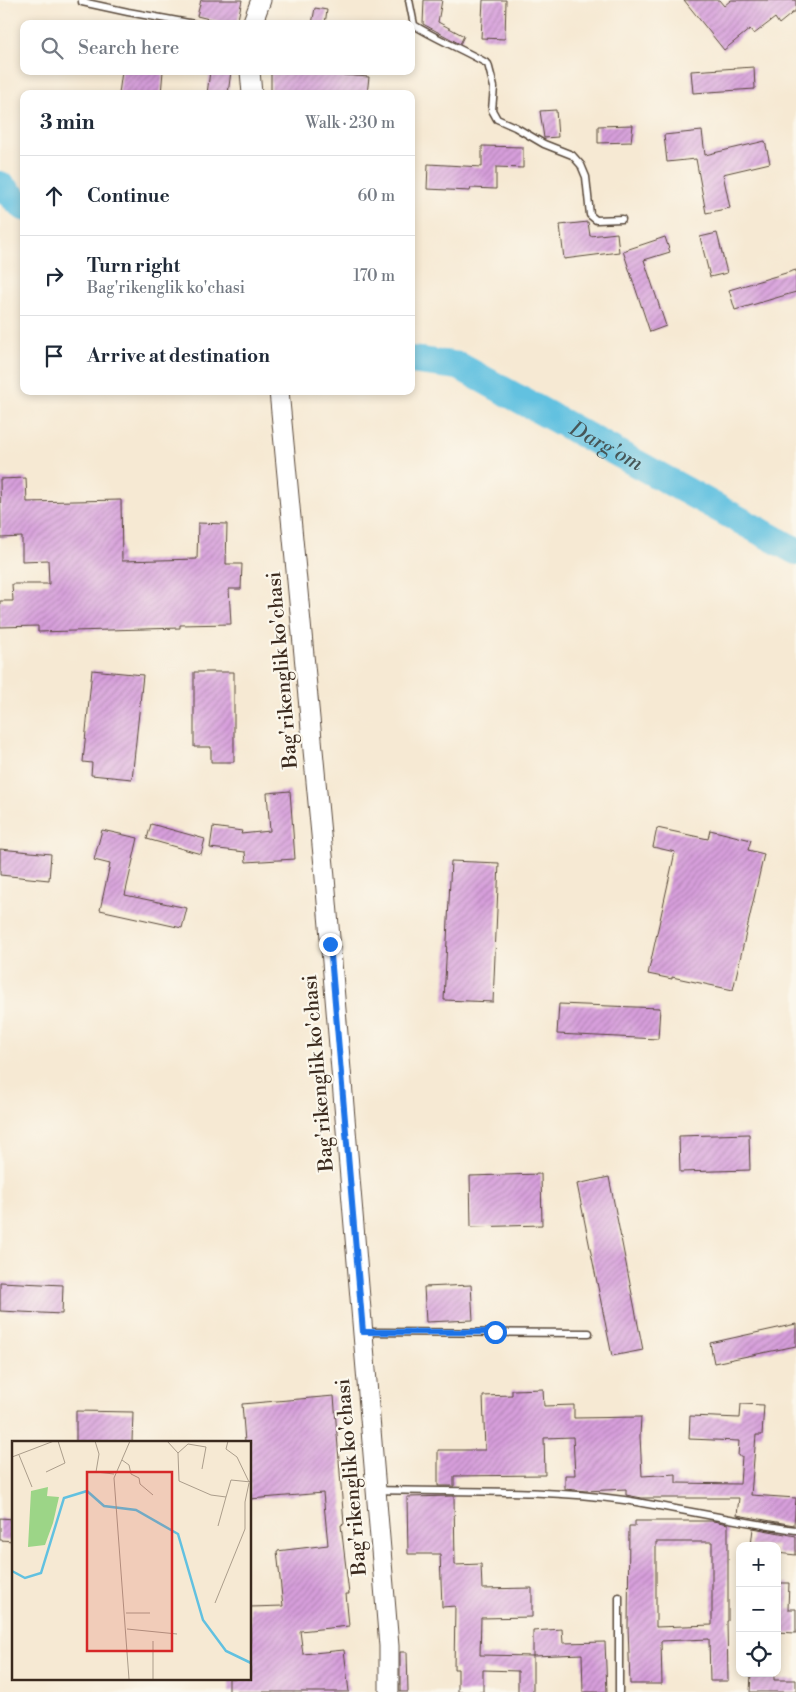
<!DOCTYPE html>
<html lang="en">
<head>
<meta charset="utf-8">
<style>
	:root { --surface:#fff; --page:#f2f2f3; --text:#1f2937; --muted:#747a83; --line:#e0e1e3 }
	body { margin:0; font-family:"Libre Bodoni",serif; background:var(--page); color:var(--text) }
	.controls { position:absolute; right:15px; bottom:15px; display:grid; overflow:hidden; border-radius:10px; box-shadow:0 2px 8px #0003 }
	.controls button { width:45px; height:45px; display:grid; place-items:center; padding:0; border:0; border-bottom:1px solid var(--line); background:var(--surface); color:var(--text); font:25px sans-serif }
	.stop { position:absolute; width:15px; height:15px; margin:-11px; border:4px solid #1a73e8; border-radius:50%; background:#fff }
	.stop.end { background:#1a73e8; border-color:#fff; box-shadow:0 1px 5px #0008 }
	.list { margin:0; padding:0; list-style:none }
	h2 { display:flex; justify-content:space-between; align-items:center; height:65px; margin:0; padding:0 20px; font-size:21px }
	h2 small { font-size:16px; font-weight:400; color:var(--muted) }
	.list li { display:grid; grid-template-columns:32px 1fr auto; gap:15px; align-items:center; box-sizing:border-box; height:80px; padding:0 20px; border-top:1px solid var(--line) }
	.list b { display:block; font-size:19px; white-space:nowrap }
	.list p { margin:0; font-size:16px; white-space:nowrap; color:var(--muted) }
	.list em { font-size:16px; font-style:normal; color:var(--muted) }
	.icon { flex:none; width:28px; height:28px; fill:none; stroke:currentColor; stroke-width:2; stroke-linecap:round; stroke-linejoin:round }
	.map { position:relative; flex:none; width:796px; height:1692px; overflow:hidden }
	.search { position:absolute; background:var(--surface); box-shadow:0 2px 8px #0003; left:20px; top:20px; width:395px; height:55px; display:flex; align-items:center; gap:12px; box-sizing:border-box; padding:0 18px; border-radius:10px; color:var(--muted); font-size:19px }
	.panel { position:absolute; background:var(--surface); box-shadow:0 2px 8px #0003; left:20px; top:90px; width:395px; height:305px; border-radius:10px }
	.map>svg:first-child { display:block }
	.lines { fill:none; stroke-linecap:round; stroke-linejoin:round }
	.river { stroke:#62c1e0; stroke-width:28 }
	.building { fill:url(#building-hatch); fill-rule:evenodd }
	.lane-casing { stroke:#574739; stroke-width:9 }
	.secondary-casing { stroke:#574739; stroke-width:21 }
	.lane { stroke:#fff; stroke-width:6 }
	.secondary { stroke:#fff; stroke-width:19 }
	.route { stroke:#1a73e8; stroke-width:6 }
	.labels { text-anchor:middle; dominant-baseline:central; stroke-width:4.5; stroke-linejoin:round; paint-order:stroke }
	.street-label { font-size:20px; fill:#3b2a1e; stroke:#fbf7ec }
	.water-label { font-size:21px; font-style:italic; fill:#475758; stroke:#fbf7ec }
	.inset-river { fill:none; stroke:#62c1e0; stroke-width:2.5 }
	.inset-road { fill:none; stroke:#ab9d8b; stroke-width:1 }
	.view { fill:#d62828; fill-opacity:0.15; stroke:#d62828; stroke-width:2.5 }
	.inset-edge { fill:none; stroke:#3b2a1e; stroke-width:2.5 }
</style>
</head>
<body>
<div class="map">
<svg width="796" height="1692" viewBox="0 0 796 1692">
	<defs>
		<pattern id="building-hatch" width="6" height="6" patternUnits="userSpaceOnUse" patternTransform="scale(1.25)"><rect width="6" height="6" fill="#d79fdc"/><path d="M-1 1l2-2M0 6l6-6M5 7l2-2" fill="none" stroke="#b082b2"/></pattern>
	</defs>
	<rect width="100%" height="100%" fill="#fbf7ec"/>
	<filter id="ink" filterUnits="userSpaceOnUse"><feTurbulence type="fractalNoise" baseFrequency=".02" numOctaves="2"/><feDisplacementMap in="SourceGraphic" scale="10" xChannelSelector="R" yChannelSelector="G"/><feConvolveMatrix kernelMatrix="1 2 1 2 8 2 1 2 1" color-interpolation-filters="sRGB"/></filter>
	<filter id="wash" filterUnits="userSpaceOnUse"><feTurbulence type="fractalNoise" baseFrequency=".0096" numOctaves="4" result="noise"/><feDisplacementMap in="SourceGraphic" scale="20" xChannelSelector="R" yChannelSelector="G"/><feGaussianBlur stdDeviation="1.12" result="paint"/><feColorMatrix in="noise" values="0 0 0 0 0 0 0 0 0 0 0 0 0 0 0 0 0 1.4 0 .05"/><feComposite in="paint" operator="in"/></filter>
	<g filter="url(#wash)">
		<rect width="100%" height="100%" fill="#f6e9d3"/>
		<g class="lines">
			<!-- river -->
			<g class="river">
				<path d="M0,185L24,207"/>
				<path id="s1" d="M411,360L459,366L796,551"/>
			</g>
		</g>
		<g id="blocks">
			<!-- building -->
			<g class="building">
				<path d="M201,0H242L237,24H229L197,16Z"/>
				<path d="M424,0H442L438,22L464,36L460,44L423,24Z"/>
				<path d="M483,0H506L505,39L481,38Z"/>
				<path d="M684,0H719L724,6L731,0H796V10L779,24L775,18L754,34L750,29L724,50Z"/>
				<path d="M315,8L327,10L325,24H312Z"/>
				<path d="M754,67L755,89L693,93L691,71Z"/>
				<path d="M122,71H163L161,94H119Z"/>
				<path d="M210,71H231L228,94H207Z"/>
				<path d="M271,71H318V73L369,77L367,94H271Z"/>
				<path d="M556,110L558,137L544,138L540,111Z"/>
				<path d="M633,125L631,142L598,143V126Z"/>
				<path d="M702,131L705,155L765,141L770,163L723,174L730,208L706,213L696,159L667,162L664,135Z"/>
				<path d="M482,146L523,147V168L496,167V189L471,188L470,191L427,189L428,164L482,167Z"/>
				<path d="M588,222L590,236L617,233L619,252L564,259L560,225Z"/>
				<path d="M717,233L727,273L710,277L700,237Z"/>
				<path d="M665,237L670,252L644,260L666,326L650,332L623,251Z"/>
				<path d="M796,270V292L735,310L729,290Z"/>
				<path d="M26,478L27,502L121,500L122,561L197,559L198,523L227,524L226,564H242L241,589H229L231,624L180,625V628L38,632V626L0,627V601H13L12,584H49L48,560L22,561V537L1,538L0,479Z"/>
				<path d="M92,670L143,675L132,779L91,775L92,763L83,762Z"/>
				<path d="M194,672H234V762H211V747H194Z"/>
				<path d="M290,791L295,859L246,862L245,852L210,848L213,827L242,831L241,834L270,831L267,793Z"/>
				<path d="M151,824L205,839L201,854L147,839Z"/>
				<path d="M657,828L708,839L710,830L751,840L748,850L764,854L733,990L672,977V979L648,974L675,852L653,847Z"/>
				<path d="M102,830L138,838L125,895L187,908L182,928L100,910L110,864L94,860Z"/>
				<path d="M0,849L51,854L49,880L0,875Z"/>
				<path d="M451,861L499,863L493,1002L444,1000Z"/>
				<path d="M559,1004L660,1008L658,1039L557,1034Z"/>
				<path d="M749,1134L750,1170L680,1172L679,1136Z"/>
				<path d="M541,1174L542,1225L471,1227L470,1176Z"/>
				<path d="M609,1177L643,1350L612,1356L577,1184Z"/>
				<path d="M0,1282L63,1285L62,1314L0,1311Z"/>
				<path d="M471,1285L473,1320L426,1322L424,1287Z"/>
				<path d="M796,1324V1346L714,1363L710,1343Z"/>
				<path d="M543,1389L544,1406L574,1405V1418L641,1417L640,1436L642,1476L676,1474V1483L740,1484L742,1456H738L739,1441L689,1439L690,1416L740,1418L741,1404L764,1405L762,1435H756L751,1495L796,1498L794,1525L737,1515L739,1498H642L626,1495V1489L586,1491L565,1489V1475H575L573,1437L544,1438L545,1475L454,1476V1486H438V1450H485L483,1396L512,1395V1390Z"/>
				<path d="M334,1396L344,1524L341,1525L349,1594H346L349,1626L300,1631L303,1654L344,1650L349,1692H229V1678H250V1607L283,1606L277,1551L328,1545L323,1493L250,1499V1442H245L242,1404Z"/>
				<path d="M76,1411L133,1412L132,1442H76Z"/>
				<path d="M454,1496L455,1565L481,1564L482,1589L532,1588V1617L481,1618L480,1655L533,1656V1692H518V1671L483,1670V1692H458V1669H454L455,1606L442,1607L440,1554H408L407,1497Z"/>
				<path d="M0,1518L14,1519V1541L0,1540Z"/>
				<path d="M635,1521H713L728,1524V1621H727L728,1681H710L709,1639L661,1641L662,1684H630L628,1627L629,1526H635ZM656,1542H712V1625L656,1627Z"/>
				<path d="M753,1528L796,1536V1555L777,1553V1546H751Z"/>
				<path d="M777,1583H789L788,1609H796V1633L777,1632Z"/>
				<path d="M562,1629L563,1643L605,1642L607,1692H583L582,1654L533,1656V1631Z"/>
				<path d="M400,1652H407L408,1692H400Z"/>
				<path d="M751,1673H774V1680H796V1692H750Z"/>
			</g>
		</g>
	</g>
	<g filter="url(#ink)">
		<use href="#blocks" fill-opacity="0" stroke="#574739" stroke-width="1"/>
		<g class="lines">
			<defs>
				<g id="lane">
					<path d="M82,0V2L128,12L194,24"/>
					<path d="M409,0L414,25C438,40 464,50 488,64L494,87L492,110L497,119L515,127L544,144L572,155L581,165L586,177L590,215L596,220L622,219"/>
					<path d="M364,1332L589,1333"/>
					<path d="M377,1490C459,1492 543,1489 624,1500C681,1509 738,1522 796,1530"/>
					<path d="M619,1597V1692"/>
				</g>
				<g id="secondary">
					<path d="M252,24L261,0"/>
					<path d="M250,71L252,94"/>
					<path d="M279,391L324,866L389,1646V1692"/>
				</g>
			</defs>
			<!-- lane casing -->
			<use href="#lane" class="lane-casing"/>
			<!-- secondary casing -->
			<use href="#secondary" class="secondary-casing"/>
			<!-- lane -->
			<use href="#lane" class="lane"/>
			<!-- secondary -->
			<use href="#secondary" class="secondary"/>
		</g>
	</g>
	<g class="lines" filter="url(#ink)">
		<!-- route -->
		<path class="route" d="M330,944L363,1332H495"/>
	</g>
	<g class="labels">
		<!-- street labels -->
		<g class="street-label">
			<text transform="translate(283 670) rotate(-95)">Bag'rikenglik ko'chasi</text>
			<text transform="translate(319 1073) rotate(-95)">Bag'rikenglik ko'chasi</text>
			<text transform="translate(352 1477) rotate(-95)">Bag'rikenglik ko'chasi</text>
		</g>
		<!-- water labels -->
		<g class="water-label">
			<text stroke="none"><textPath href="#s1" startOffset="216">Darg'om</textPath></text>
		</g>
	</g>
	<!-- overview -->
	<g transform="translate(12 1441)">
		<rect width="239" height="239" fill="#f6e9d3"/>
		<path d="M36,46L35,55L47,56L41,82L33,104L16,106L19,50Z" fill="#9cd587"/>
		<path class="inset-river" d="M0,130L13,137L29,132L52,57L75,50L92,65L124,69L166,93L191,179L214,210L239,222"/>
		<path class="inset-road" d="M83,0L87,13L84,31L102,33M155,0L166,12L167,40L199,54L214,56L219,39L239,41M216,0L214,8L225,16L237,41M166,12L176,3L194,6L190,28M7,14L20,46M0,16L42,0M110,19L117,24L119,33L127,37L128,43L141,54M34,31L53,22L46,0M206,85L214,56M203,162L233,88V61L237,42M114,172H138M115,188L165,193M141,200V238M117,238L102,37L118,0"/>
		<path class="view" d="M75,31H160V210H75Z"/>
		<rect width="239" height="239" class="inset-edge"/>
	</g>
</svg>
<div class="controls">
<button>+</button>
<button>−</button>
<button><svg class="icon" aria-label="locate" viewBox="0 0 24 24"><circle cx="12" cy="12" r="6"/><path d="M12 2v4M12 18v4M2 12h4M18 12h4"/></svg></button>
</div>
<div class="stop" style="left:495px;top:1332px"></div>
<div class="stop end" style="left:330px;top:944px"></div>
<div class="search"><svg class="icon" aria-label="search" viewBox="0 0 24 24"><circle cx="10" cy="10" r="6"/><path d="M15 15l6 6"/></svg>Search here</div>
<section class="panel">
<h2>3 min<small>Walk · 230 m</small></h2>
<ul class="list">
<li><svg class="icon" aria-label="ahead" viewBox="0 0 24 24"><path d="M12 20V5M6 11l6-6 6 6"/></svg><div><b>Continue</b></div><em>60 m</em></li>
<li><svg class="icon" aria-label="right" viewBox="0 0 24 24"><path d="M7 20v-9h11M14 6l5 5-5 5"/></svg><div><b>Turn right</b><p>Bag'rikenglik ko'chasi</p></div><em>170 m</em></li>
<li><svg class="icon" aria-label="arrive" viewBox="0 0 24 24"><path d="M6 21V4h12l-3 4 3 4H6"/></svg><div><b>Arrive at destination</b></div></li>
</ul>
</section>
</div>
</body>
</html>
